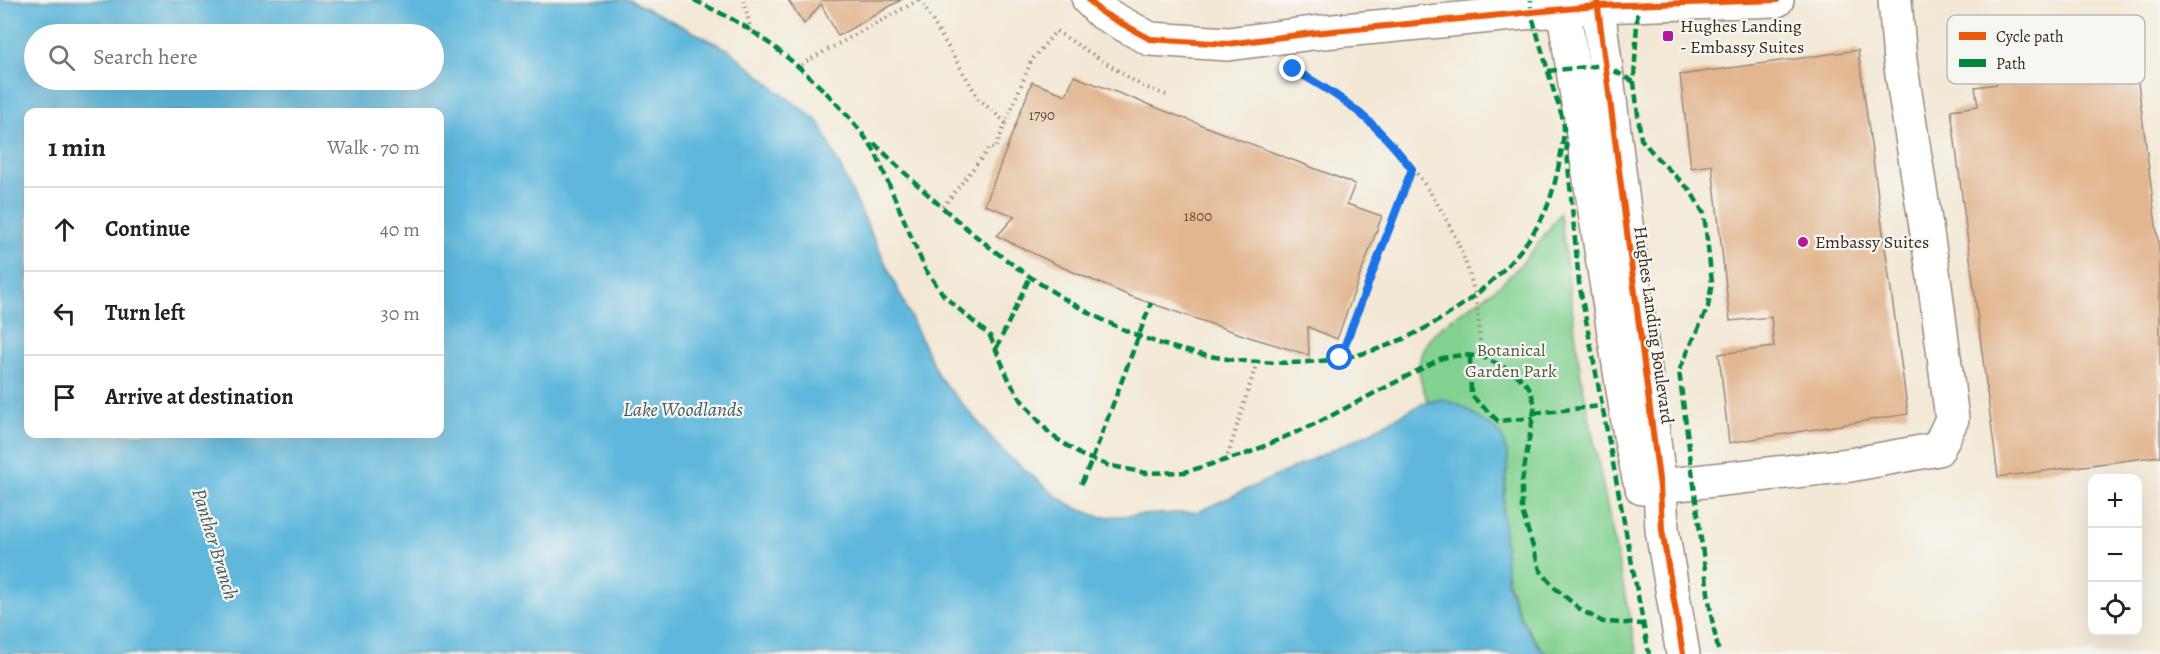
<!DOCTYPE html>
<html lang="en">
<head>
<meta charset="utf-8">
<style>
	:root { --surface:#fff; --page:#f6f6f6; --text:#222; --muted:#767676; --line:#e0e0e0 }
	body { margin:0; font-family:Alegreya,serif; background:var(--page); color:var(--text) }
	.controls { position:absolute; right:18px; bottom:18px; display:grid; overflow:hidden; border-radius:12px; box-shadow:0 6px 24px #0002 }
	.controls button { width:54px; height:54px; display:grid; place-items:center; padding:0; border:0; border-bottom:2px solid var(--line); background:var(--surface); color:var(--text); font:30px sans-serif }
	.stop { position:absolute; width:18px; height:18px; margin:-14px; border:4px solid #1a73e8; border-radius:50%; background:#fff }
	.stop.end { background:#1a73e8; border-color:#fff; box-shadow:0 2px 6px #0008 }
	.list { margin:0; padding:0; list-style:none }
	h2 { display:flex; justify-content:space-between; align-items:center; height:78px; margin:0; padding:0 24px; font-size:26px }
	h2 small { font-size:20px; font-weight:400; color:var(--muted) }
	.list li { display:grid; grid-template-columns:39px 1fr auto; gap:18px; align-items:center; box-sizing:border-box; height:84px; padding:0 24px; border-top:2px solid var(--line) }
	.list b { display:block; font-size:22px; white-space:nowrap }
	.list em { font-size:20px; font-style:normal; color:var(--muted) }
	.icon { flex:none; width:33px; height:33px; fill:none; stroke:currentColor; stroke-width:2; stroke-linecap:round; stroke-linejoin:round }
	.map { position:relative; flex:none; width:2160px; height:654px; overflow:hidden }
	.search { position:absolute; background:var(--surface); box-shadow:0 6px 24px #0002; left:24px; top:24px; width:420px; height:66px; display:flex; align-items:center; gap:15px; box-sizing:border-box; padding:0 21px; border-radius:33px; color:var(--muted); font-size:22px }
	.panel { position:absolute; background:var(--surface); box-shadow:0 6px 24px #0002; left:24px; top:108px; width:420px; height:330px; border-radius:12px }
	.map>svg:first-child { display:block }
	.green { fill:#82d191; stroke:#5e7e58; stroke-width:1.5 }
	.water { fill:#5eb8dc; stroke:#4c717d; stroke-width:1.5; fill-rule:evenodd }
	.building { fill:#e2b68f }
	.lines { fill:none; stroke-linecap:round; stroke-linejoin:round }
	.minor-casing { stroke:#97897a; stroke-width:36 }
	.path { stroke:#97897a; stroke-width:4; stroke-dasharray:1.5 4.5; stroke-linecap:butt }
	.minor { stroke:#fff; stroke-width:33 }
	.quiet { stroke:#00873e; stroke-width:4.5; stroke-dasharray:9 4.5; stroke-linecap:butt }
	.cycleway-casing { stroke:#f6f6f2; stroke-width:10 }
	.cycleway { stroke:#e8590c; stroke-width:6 }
	.route { stroke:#1a73e8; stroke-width:8 }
	.poi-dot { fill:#b5179e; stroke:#f6f6f2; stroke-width:2 }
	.labels { text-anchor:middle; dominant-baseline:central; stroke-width:4.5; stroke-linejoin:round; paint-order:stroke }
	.number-label { font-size:15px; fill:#654d3a }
	.poi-label { font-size:18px; fill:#3b2a1e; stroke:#f6f6f2; text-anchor:start }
	.street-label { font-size:18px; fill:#3b2a1e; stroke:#f6f6f2 }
	.park-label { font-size:18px; fill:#505c40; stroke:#f6f6f2 }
	.water-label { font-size:20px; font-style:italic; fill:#475c60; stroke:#f6f6f2 }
	.key { fill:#f6f6f2; stroke:#beb9b2; stroke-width:1.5 }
	.key-label { font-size:16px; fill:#3b2a1e }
</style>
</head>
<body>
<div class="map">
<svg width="2160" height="654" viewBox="0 0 2160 654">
	<rect width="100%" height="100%" fill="#f6f6f2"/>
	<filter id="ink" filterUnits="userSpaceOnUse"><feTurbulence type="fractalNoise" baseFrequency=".0167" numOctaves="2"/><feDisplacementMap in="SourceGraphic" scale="12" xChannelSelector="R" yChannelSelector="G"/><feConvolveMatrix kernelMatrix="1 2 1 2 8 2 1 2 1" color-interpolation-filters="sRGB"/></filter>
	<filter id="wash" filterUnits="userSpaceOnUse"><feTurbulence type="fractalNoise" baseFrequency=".008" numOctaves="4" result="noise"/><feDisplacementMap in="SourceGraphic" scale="24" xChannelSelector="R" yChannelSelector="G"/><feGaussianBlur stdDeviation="1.35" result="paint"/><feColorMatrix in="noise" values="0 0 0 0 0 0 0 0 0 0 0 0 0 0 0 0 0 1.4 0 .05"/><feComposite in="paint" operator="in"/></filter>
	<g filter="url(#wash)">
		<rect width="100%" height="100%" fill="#f3e8d5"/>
		<!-- green -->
		<path class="green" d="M1560,213L1581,377L1637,654H1547C1495,600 1500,526 1508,457L1442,399L1428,402C1421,384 1415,368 1423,349C1434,324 1480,303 1501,284C1524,263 1543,239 1560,213Z"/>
		<!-- water -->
		<path class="water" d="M0,0H630L729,50L777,90L819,122L939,377L1002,450L1055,495L1076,508L1100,517L1198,512L1371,432L1419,405L1442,399L1461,406L1495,429L1502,437L1508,457L1503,510L1507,583L1520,618L1536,643L1547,654H0ZM34,34H434V80H34ZM28,112H440V434H28Z"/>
		<g id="blocks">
			<!-- building -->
			<g class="building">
				<path d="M788,0H901L838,36L821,4L804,24Z"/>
				<path d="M2104,42L2108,71L2136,67L2160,257V456L1998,477L1951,110L1978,106L1975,87L1997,84L1993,56Z"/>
				<path d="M1858,50L1908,414L1729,443L1719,354L1774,347L1771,317L1730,321L1712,165L1691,168L1680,75Z"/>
				<path d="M1074,76L1355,184L1347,204L1382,216L1337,339L1308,327L1309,355L1249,337L1130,296L1064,268L997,236L1015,216L985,205L1032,82L1066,95Z"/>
			</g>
		</g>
	</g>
	<g filter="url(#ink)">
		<use href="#blocks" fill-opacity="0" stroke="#97897a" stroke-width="1.5"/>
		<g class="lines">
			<defs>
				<g id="minor">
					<path d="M1089,0L1101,12L1150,39L1228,44L1313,33L1597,6L1777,0"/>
					<path d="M1562,0L1630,435L1639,478"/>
					<path d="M1597,0L1660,487L1662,530L1683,654"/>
					<path d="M1642,488L1850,465L1938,449L1952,419L1934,278L1900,61L1895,0"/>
				</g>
			</defs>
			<!-- minor casing -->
			<use href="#minor" class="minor-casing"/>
			<!-- path -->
			<g class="path">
				<path d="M744,0L751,31"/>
				<path d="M920,0L979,99L1006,123"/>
				<path d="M796,67L919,0"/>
				<path d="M1294,70C1316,84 1339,96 1359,113C1414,159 1458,223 1474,292C1479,312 1479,335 1481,356"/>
				<path d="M943,207L990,147L995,149L1031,61L1056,31L1142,86L1169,96"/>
				<path d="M1340,358L1412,169"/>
				<path d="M1226,461L1257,362"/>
			</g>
			<!-- minor -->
			<use href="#minor" class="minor"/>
			<!-- quiet -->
			<g class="quiet">
				<path d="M694,0C712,9 730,17 747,28C791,56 850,110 876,154L925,269L945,297L990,336L1010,382L1022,401L1051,435L1081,455L1107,465L1146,473L1185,472L1246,454L1317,423L1442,358L1462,355L1481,356L1514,372L1529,387L1535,404L1522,482V511L1540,570L1555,588L1581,610L1603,622L1644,624"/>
				<path d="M1638,0L1634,82L1641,139L1657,158L1690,190L1704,214L1712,282L1708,307L1679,371L1711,615L1719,654"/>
				<path d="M1548,71L1604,65L1634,82"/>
				<path d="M1566,142L1579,283L1649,654"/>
				<path d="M874,143C954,222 1043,301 1150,340C1211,362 1285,369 1348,357C1423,342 1511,282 1545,212C1554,193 1563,150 1564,129C1564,118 1558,105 1555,95C1547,68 1539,40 1531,13V0"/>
				<path d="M996,349L1030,277"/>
				<path d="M1470,356L1471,395L1498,421L1533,418"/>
				<path d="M1534,413L1602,406"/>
				<path d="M1081,484L1092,460L1151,303"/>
			</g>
			<defs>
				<g id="cycleway">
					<path d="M1089,0L1101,12L1150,39L1228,44L1313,33L1597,6L1777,0"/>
					<path d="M1597,0L1660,487L1662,530L1683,654"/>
				</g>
			</defs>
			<!-- cycleway casing -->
			<use href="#cycleway" class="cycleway-casing"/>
			<!-- cycleway -->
			<use href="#cycleway" class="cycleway"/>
		</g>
	</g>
	<g class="lines" filter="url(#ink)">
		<!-- route -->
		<path class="route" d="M1293,69C1309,79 1326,88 1341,99C1369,118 1392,143 1412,169L1340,358"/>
	</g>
	<!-- markers -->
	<g class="poi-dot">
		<rect x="1662" y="30" width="12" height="12" rx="3"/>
		<circle cx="1803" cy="242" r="6"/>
	</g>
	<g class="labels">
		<!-- number labels -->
		<g class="number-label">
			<text x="1042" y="115">1790</text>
			<text x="1198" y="216">1800</text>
		</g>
		<!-- poi labels -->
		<g class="poi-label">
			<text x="1680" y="26">Hughes Landing<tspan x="1680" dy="21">- Embassy Suites</tspan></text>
			<text x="1815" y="242">Embassy Suites</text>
		</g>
		<!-- street labels -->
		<g class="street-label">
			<text transform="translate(1654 325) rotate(82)">Hughes Landing Boulevard</text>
		</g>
		<!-- park labels -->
		<g class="park-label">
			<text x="1511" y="350">Botanical<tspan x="1511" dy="21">Garden Park</tspan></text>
		</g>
		<!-- water labels -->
		<g class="water-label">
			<text x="683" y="409">Lake Woodlands</text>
			<text transform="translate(215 544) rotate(73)">Panther Branch</text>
		</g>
	</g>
	<!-- legend -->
	<rect x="1947" y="15" width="198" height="69" rx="9" class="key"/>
	<rect x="1959" y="32" width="27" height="8" fill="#e8590c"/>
	<rect x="1959" y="59" width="27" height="8" fill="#00873e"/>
	<g class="key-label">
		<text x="1996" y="42">Cycle path</text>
		<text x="1996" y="69">Path</text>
	</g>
</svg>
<div class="controls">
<button>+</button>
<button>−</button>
<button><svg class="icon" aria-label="locate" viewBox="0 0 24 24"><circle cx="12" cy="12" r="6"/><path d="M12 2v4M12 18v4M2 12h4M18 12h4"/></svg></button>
</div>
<div class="stop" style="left:1340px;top:358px"></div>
<div class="stop end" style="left:1293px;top:69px"></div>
<div class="search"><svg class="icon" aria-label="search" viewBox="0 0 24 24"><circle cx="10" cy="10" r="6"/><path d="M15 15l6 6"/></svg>Search here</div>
<section class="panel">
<h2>1 min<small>Walk · 70 m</small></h2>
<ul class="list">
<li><svg class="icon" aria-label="ahead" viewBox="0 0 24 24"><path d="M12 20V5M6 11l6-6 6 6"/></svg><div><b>Continue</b></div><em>40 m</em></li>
<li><svg class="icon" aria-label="left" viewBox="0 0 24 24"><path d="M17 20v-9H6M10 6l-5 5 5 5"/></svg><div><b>Turn left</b></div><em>30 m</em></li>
<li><svg class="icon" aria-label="arrive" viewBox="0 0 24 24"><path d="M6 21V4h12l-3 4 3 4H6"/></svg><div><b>Arrive at destination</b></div></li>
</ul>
</section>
</div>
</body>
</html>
